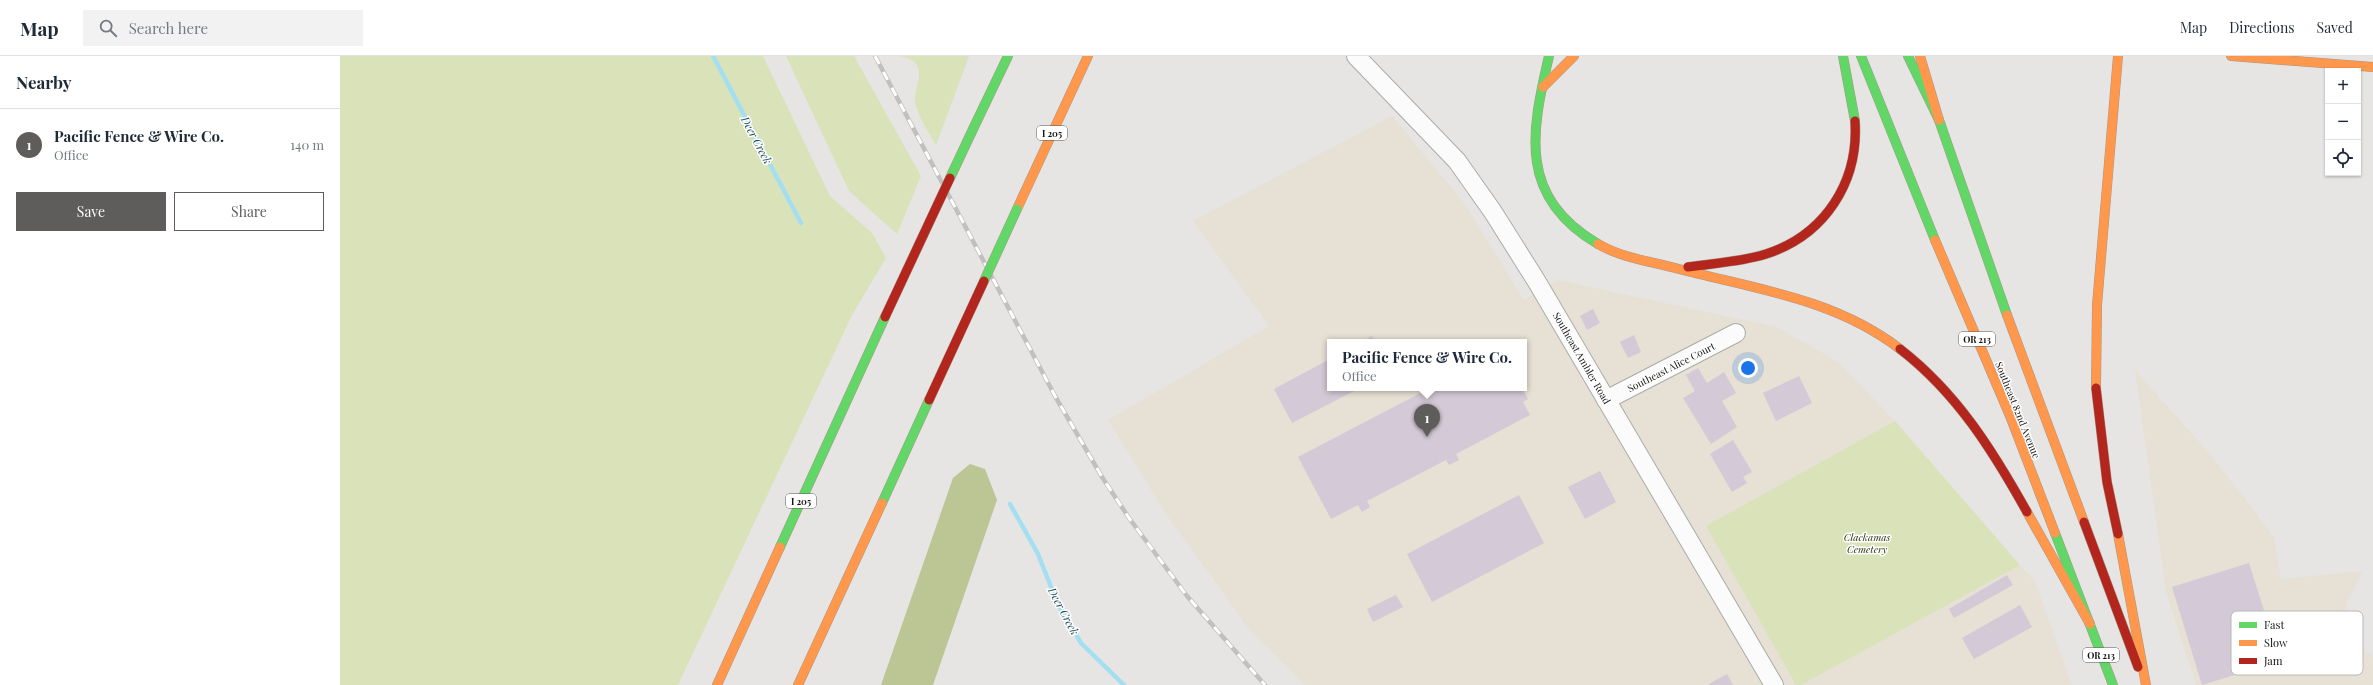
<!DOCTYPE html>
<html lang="en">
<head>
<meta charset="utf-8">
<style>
	:root { --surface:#fff; --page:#f2f2f3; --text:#1f2937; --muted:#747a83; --line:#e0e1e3; --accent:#5e5d5c }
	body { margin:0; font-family:"Playfair Display",serif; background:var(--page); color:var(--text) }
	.controls { position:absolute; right:12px; top:12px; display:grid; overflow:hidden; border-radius:0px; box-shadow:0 1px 3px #0004 }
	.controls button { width:36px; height:36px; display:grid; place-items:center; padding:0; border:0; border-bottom:1px solid var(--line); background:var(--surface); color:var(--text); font:20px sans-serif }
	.you { position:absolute; left:1408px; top:312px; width:14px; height:14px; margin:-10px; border:3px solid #fff; border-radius:50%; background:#1a73e8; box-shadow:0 0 0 6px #1a73e833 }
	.badge { display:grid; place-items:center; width:26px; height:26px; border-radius:50%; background:var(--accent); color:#fff; font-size:13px; font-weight:700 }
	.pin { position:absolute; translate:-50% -33px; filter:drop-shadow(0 1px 2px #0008) }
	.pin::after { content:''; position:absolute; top:21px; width:14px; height:12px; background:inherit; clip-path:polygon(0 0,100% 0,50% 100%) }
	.popup { position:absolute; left:987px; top:283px; width:200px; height:52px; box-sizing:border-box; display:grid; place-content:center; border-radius:0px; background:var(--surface); filter:drop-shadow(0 1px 3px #0005); font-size:13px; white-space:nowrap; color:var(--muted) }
	.popup b { font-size:15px; color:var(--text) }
	.popup::after { content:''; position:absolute; left:50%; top:100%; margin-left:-8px; border:8px solid transparent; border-top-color:var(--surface) }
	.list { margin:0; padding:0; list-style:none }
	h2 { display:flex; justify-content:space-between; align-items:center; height:52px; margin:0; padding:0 16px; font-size:17px }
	h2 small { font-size:13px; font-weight:400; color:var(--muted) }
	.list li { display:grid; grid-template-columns:26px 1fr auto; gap:12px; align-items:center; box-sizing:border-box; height:72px; padding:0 16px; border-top:1px solid var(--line) }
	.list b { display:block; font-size:15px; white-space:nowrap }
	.list p { margin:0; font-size:13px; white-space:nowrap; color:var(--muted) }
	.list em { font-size:13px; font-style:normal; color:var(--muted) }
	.actions { display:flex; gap:8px; padding:12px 16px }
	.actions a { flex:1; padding:9px 0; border:1px solid var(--accent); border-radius:0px; text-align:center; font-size:14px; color:var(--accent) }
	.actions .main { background:var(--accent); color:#fff }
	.icon { flex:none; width:22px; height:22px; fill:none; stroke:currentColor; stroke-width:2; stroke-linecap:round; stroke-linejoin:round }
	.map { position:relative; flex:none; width:2033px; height:629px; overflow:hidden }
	header { display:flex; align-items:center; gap:24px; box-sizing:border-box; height:56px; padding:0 20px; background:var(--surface); border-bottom:1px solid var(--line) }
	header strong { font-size:19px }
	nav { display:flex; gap:22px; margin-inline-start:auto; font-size:14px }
	.search { width:280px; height:36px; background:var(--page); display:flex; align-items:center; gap:10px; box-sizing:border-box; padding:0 14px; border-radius:0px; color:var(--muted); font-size:15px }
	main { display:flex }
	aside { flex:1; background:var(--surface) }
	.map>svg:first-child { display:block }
	.industrial { fill:#e7e0d4; fill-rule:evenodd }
	.green { fill:#dae2b9 }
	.forest { fill:#bcc594 }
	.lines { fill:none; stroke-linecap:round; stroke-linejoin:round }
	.stream { stroke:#a3dff1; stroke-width:4.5 }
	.building { fill:#d4c9d6 }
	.street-casing { stroke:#ababaa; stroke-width:20 }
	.fast-casing { stroke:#a69889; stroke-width:10 }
	.slow-casing { stroke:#a69889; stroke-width:10 }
	.jam-casing { stroke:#a69889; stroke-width:10 }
	.street { stroke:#fbfbfb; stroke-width:18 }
	.fast { stroke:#63d668; stroke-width:9 }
	.slow { stroke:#ff974d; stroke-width:9 }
	.jam { stroke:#b3261e; stroke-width:9 }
	.rail-casing { stroke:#c1c0bf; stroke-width:4.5 }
	.rail { stroke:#fff; stroke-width:3; stroke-dasharray:9; stroke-linecap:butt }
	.fast-bridge-casing { stroke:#a69889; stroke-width:10; stroke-linecap:butt }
	.jam-bridge-casing { stroke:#a69889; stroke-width:10; stroke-linecap:butt }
	.fast-bridge { stroke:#63d668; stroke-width:9 }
	.jam-bridge { stroke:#b3261e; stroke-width:9 }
	.labels { text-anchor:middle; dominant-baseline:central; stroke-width:3; stroke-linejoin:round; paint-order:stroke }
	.shield { fill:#fff; stroke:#5a5a5a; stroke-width:1 }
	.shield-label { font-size:9px; font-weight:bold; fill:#141413 }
	.street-label { font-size:10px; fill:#141413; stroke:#fff }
	.park-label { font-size:10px; font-style:italic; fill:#2d330e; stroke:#fff }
	.water-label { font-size:11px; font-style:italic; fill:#1a4c5a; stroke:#fff }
	.key { fill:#fff; stroke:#b8b8b8; stroke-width:1 }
	.key-label { font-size:11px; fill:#141413 }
</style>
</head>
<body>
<header>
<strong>Map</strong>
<div class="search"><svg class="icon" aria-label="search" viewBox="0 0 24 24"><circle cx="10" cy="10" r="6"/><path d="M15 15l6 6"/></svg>Search here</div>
<nav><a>Map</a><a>Directions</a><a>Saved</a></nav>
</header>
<main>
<aside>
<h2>Nearby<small></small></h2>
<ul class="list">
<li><span class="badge">1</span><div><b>Pacific Fence &amp; Wire Co.</b><p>Office</p></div><em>140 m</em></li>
</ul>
<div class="actions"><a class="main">Save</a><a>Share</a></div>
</aside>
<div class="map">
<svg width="2033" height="629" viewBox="0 0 2033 629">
	<rect width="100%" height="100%" fill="#e6e5e4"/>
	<!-- industrial -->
	<g class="industrial">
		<path d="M1052,60L1125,148L1184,244L1218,224L1437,271L1498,306L1555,365L1366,470L1456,629H965L912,577L828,461L768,364L929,270L853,165ZM990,286H1184V332H990Z"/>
		<path d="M1795,314L1871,399L1934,481L1941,523L2023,515L2007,547L2006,569L2015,587L2033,601V629H1856L1826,536Z"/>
		<path d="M1680,509L1695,525L1732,629H1461Z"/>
	</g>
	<!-- green -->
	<g class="green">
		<path d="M0,0H423L490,140L532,177L546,202L512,259L338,629H0Z"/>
		<path d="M446,0H514L581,120L557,178L509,135Z"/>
		<path d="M560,0H629L596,89C589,77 580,64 576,50C570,33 595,7 560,0Z"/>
		<path d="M1555,365L1680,509L1461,629H1456L1366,470Z"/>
	</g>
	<!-- forest -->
	<path class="forest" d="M630,408L645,413L657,444L593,629H541L613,422Z"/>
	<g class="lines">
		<!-- stream -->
		<g class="stream">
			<path d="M373,0L461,167"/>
			<path d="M670,448L698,498L717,546L741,587L784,629"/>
		</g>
	</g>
	<!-- building -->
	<g class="building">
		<path d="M1253,253L1260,267L1247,274L1240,260Z"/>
		<path d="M1294,279L1301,296L1288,302L1280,286Z"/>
		<path d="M1032,280L1036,286H1021Z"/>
		<path d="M990,303V332H1020L952,367L934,333Z"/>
		<path d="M1358,312L1367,327L1384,316L1396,337L1382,345L1397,371L1371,388L1343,342L1355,335L1346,319Z"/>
		<path d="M1459,320L1472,347L1436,365L1423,337Z"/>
		<path d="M1090,332H1182L1188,343L1183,346L1190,359L1116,398L1119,404L1109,409L1106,404L1027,445L1030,451L1022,456L1018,449L991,463L958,401Z"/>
		<path d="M1393,384L1412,416L1403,421L1407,427L1392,436L1370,398Z"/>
		<path d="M1260,415L1276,446L1245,463L1228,431Z"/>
		<path d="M1179,439L1204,487L1092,546L1067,498Z"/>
		<path d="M1909,507L1940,605L1862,629L1832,531Z"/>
		<path d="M1667,519L1673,529L1614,562L1609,553Z"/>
		<path d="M1056,539L1063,551L1033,566L1027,553Z"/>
		<path d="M1680,549L1692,571L1634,603L1622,582Z"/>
		<path d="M1387,618L1393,629H1370L1369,628Z"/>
	</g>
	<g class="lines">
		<defs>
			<g id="street">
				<path d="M1016,0L1117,105L1153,156L1197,226L1434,629"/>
				<path d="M1266,344L1396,277"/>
			</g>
			<g id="fast">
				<path d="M1209,0C1191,77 1178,141 1258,188"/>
				<path d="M1503,0L1515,65"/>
				<path d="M1521,0L1595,184"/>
				<path d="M1568,0L1599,64L1667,259"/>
				<path d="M634,71L668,0"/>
				<path d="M542,447L589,344"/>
				<path d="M1715,477L1773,629"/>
				<path d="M440,491L545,261"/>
			</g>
			<g id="slow">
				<path d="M1580,0L1599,64"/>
				<path d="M1891,0L2033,11"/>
				<path d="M1203,31L1234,0"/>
				<path d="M677,153L748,0"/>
				<path d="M1595,184L1670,360L1715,477"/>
				<path d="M1258,188C1284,203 1311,205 1339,213C1416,233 1495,243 1560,293"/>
				<path d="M1667,259L1744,466"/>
				<path d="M1756,332L1757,249L1778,0"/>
				<path d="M1687,456L1750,568"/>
				<path d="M1778,478L1806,629"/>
				<path d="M377,629L440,491"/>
				<path d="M458,629L542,447"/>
			</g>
			<g id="jam">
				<path d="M1348,211C1374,207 1401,206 1426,198C1485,179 1519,126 1515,65"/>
				<path d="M1560,293C1617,337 1653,395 1687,456"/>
				<path d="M1756,332L1767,426L1778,478"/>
				<path d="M1744,466L1798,611"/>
			</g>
		</defs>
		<!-- street casing -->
		<use href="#street" class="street-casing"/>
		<!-- fast casing -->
		<use href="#fast" class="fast-casing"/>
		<!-- slow casing -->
		<use href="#slow" class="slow-casing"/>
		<!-- jam casing -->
		<use href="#jam" class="jam-casing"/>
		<!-- street -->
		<use href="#street" class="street"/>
		<!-- fast -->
		<use href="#fast" class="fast"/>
		<!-- slow -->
		<use href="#slow" class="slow"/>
		<!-- jam -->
		<use href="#jam" class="jam"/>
		<defs>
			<path id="rail" d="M535,0L715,340L762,421L789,462L847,540L925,629"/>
		</defs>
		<!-- rail casing -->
		<use href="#rail" class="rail-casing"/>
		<!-- rail -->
		<use href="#rail" class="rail"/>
		<defs>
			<g id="fast-bridge">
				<path d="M610,122L634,71"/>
				<path d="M644,225L677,153"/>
			</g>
			<g id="jam-bridge">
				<path d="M545,261L610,122"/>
				<path d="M589,344L644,225"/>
			</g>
		</defs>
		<!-- fast-bridge casing -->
		<use href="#fast-bridge" class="fast-bridge-casing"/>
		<!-- jam-bridge casing -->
		<use href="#jam-bridge" class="jam-bridge-casing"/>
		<!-- fast-bridge -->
		<use href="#fast-bridge" class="fast-bridge"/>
		<!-- jam-bridge -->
		<use href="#jam-bridge" class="jam-bridge"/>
	</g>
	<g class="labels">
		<!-- shield labels -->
		<g class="shield">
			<rect x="697" y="70" width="30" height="14" rx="3"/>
			<rect x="1619" y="276" width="36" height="14" rx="3"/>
			<rect x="446" y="438" width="30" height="14" rx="3"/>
			<rect x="1743" y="592" width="36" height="14" rx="3"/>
		</g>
		<g class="shield-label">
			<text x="712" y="77">I 205</text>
			<text x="1637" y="283">OR 213</text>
			<text x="461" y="445">I 205</text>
			<text x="1761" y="599">OR 213</text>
		</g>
		<!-- street labels -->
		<g class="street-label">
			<text transform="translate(1242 302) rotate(60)">Southeast Ambler Road</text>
			<text transform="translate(1331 311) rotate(-27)">Southeast Alice Court</text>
			<text transform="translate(1678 354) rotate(68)">Southeast 82nd Avenue</text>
		</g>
		<!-- park labels -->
		<g class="park-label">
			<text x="1527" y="481">Clackamas<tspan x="1527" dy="12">Cemetery</tspan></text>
		</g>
		<!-- water labels -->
		<g class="water-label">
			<text transform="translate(417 84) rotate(62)">Deer Creek</text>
			<text transform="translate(724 555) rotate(62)">Deer Creek</text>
		</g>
	</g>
	<!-- legend -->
	<rect x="1891" y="555" width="132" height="64" rx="6" class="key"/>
	<rect x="1899" y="566" width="18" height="6" fill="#63d668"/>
	<rect x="1899" y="584" width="18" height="6" fill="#ff974d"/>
	<rect x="1899" y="602" width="18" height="6" fill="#b3261e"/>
	<g class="key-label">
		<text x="1924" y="573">Fast</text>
		<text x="1924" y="591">Slow</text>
		<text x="1924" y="609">Jam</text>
	</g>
</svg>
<div class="controls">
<button>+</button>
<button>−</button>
<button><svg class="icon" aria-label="locate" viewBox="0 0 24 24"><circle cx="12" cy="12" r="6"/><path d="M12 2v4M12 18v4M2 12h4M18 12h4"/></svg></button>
</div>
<div class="you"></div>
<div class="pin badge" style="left:1087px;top:381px">1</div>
<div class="popup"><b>Pacific Fence &amp; Wire Co.</b>Office</div>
</div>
</main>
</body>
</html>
